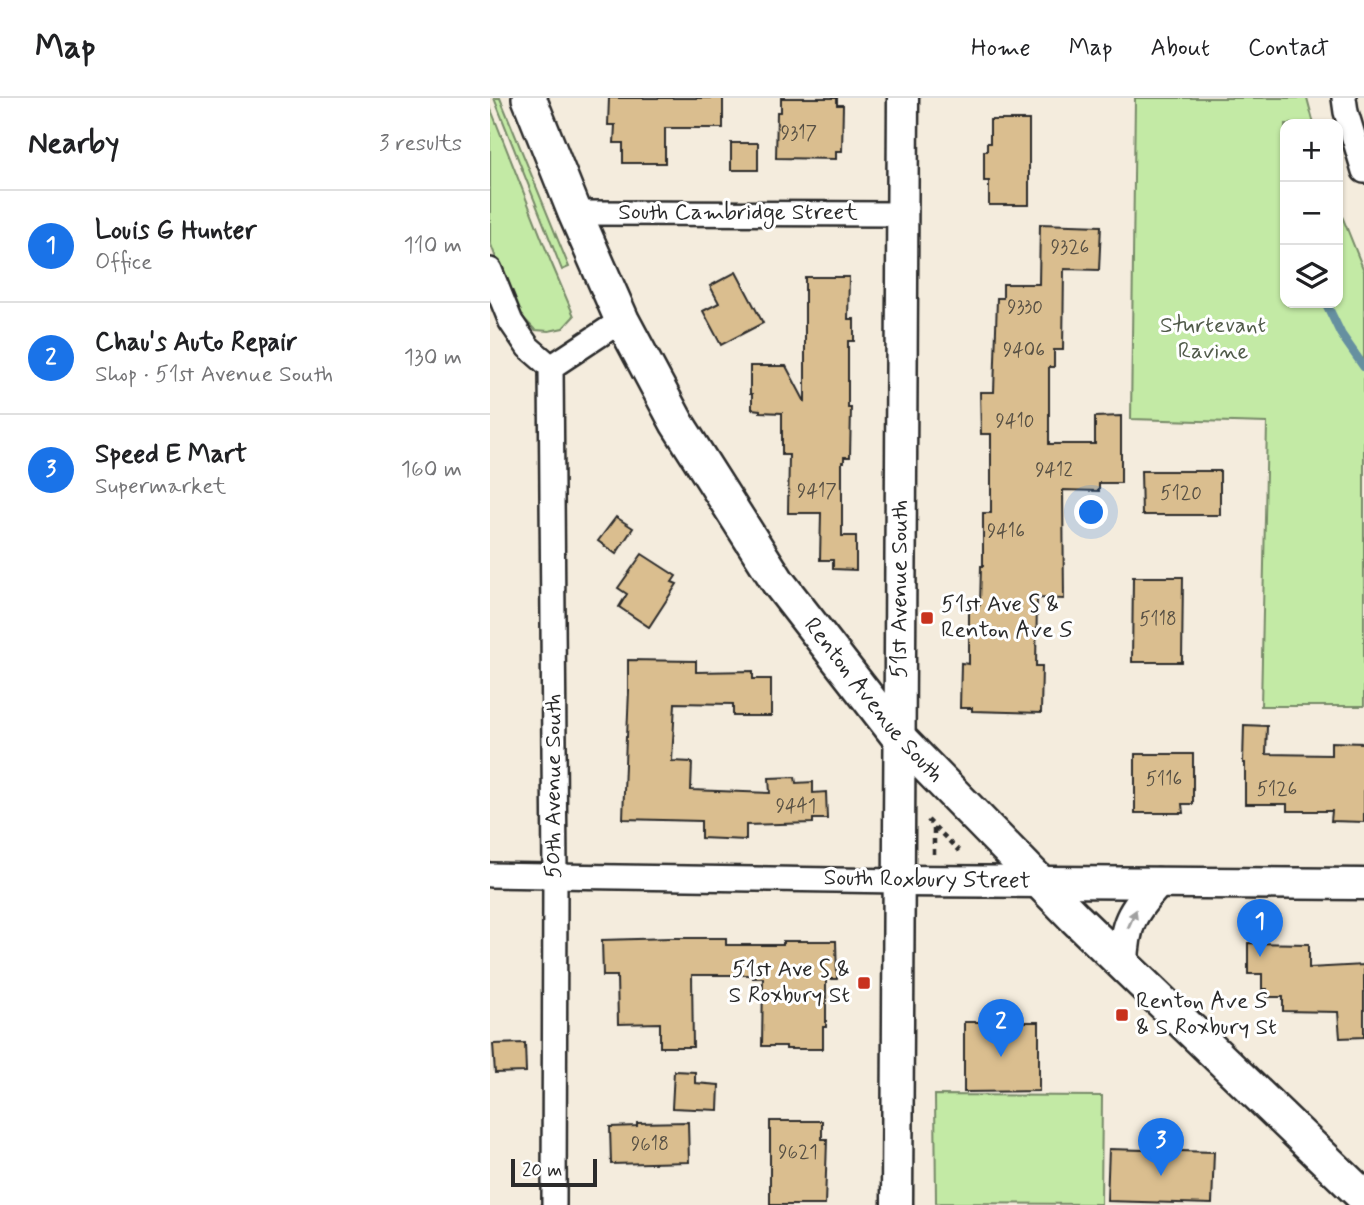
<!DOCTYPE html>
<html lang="en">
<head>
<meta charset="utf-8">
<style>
	:root { --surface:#fff; --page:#f6f6f6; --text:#202124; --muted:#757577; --line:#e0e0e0; --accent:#1a73e8 }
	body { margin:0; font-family:Mynerve,sans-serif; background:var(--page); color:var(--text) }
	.controls { position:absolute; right:21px; top:21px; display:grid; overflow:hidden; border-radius:14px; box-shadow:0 2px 5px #0004 }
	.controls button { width:63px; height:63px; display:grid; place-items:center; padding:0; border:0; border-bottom:2px solid var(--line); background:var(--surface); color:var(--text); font:35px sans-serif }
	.scale { position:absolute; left:21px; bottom:18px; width:86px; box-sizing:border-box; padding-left:7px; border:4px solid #2b2b2b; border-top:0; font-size:19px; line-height:24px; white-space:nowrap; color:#2b2b2b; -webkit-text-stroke:5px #fff; paint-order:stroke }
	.you { position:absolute; left:602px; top:415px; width:24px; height:24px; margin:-18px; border:5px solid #fff; border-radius:50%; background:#1a73e8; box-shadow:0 0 0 10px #1a73e833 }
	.badge { display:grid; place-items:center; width:46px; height:46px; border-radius:50%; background:var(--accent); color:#fff; font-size:23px; font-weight:700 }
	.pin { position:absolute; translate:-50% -58px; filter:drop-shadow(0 2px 4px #0008) }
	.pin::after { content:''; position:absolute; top:37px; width:24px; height:21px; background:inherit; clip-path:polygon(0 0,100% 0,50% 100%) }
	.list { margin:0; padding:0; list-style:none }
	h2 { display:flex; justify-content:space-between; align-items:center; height:91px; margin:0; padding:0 28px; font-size:30px }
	h2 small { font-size:23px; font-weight:400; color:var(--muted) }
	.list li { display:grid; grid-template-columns:46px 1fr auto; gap:21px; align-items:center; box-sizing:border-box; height:112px; padding:0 28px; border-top:2px solid var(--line) }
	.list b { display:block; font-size:26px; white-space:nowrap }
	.list p { margin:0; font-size:23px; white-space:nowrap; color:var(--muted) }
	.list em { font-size:23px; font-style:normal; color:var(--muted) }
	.icon { flex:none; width:38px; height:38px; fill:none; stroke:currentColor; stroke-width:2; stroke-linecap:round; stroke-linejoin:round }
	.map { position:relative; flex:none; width:874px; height:1107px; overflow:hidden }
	header { display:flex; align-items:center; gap:42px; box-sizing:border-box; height:98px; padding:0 35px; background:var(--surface); border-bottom:2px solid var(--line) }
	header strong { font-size:33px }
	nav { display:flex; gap:38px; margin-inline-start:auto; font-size:24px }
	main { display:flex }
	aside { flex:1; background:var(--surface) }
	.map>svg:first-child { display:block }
	.green { fill:#c3eaa5; stroke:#778a68; stroke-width:2 }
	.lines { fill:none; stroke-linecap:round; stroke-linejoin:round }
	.stream { stroke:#6690a0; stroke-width:9 }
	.building { fill:#dabe8f; stroke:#2b2b2b; stroke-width:2 }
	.minor-casing { stroke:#2b2b2b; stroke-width:28 }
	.tertiary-casing { stroke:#2b2b2b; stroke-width:35 }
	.secondary-casing { stroke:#2b2b2b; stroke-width:38 }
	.path { stroke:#2b2b2b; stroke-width:4.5; stroke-dasharray:5 5; stroke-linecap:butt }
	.minor { stroke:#fff; stroke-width:23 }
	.tertiary { stroke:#fff; stroke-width:30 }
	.secondary { stroke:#fff; stroke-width:33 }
	.oneway { fill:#a0a0a0 }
	.poi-dot { fill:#c8321e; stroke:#fff; stroke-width:2.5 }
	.labels { text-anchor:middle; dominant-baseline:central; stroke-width:6; stroke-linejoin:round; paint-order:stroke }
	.number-label { font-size:19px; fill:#575044 }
	.street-label { font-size:23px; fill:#2b2b2b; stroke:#fff }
	.park-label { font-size:23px; fill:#515b4a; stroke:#fff }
	.poi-label { font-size:23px; fill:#2b2b2b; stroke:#fff; text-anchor:start }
</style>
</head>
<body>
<header>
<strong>Map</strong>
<nav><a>Home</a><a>Map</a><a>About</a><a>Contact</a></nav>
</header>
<main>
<aside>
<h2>Nearby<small>3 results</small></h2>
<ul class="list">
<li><span class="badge">1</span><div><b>Louis G Hunter</b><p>Office</p></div><em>110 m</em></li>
<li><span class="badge">2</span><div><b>Chau's Auto Repair</b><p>Shop · 51st Avenue South</p></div><em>130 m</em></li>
<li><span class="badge">3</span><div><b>Speed E Mart</b><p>Supermarket</p></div><em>160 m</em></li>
</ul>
</aside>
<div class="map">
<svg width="874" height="1107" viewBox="0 0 874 1107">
	<rect width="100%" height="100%" fill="#f4ecdd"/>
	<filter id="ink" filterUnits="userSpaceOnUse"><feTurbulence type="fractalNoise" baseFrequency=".0143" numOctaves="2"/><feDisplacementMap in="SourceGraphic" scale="14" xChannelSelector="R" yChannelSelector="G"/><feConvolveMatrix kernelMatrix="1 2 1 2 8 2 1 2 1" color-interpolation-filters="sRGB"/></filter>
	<g filter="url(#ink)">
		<!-- green -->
		<g class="green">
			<path d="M4,0H10L79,169L72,172Z"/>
			<path d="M645,0H817L824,26H795V205H848V108L874,173V608H771L777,325L641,321Z"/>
			<path d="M0,9L61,164L84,218L73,230L59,233L45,232L25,211L0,144Z"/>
			<path d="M445,997L612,998L611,1106L446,1105Z"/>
		</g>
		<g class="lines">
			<!-- stream -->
			<path class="stream" d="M836,205L851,236L874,269"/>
		</g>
		<!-- building -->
		<g class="building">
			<path d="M119,0H233V30H175V65H133V45H124L125,27H118Z"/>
			<path d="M291,0H347V7H353L352,53H346V61L286,60L287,14H291Z"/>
			<path d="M500,22H539V107H499V83H494V53H497V45H500Z"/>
			<rect x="241" y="45" width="27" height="27"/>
			<path d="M550,126L611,128L609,172L574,171L573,252H564V269H559V346H605V319L631,318V385H609V393L573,392L574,501L547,500L546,568H552L551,615L482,613V610H470L471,565L479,566V507H490L491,468H493V415H501V336H491L490,294H504L507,200H513V186H549Z"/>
			<path d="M246,174L273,225L231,247L213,213L229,205L220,188Z"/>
			<path d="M315,179H359L358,221H364V243H358V310H361L360,359H354V364H352V438H366V472L343,471V462H330L331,415H298L299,357H292V315L270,314V312L262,311V296H260V268H296L315,304Z"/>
			<path d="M651,373H730V417H652Z"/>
			<path d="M126,419L143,430L126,456L108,443Z"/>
			<path d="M152,456L186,478L182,484L187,486L159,529L129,509L137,496L128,490Z"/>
			<path d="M643,479H693L692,564H642Z"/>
			<path d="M138,562L206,563V574L263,573V581H281V618H243V606L185,605L182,663L202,664L201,692L280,695L279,680L305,679L306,685L323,684V695L336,694L337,721H323V725L256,727V742L211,740V723L133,721L136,639H137L139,592H138Z"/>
			<path d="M754,627L777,628L776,656L841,657V644L874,645V724L841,723L842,713H797V706H755V665H753Z"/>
			<path d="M645,656H703V706H692L693,715H645Z"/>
			<path d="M181,840H236V847H293V843H346L347,881H336V929H333V951H296V948H272L273,880H263V877H202L203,949H170V925L128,926L127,878H113L112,842Z"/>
			<path d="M758,845L819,846V870L874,867V939L850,940L848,914L793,913V899H777V891H772V876H758Z"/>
			<path d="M474,924H549V993L474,994Z"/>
			<path d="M35,945L36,974L5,975L3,946Z"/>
			<path d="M184,973L205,974V985L229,987L228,1012L182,1010Z"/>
			<path d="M280,1023H332V1041H337L335,1107H280Z"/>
			<path d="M198,1024L199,1064L121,1066L120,1029L147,1028V1025Z"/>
			<path d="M619,1051L724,1054L722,1106L617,1103Z"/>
		</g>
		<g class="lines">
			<defs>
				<g id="minor">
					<path d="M854,0L856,14L874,73"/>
					<path d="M85,115L412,116"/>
					<path d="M0,172L21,224L38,249L61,269"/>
					<path d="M0,777L409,783"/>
					<path d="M64,1107L65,777L61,269L132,222"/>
				</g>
				<g id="tertiary">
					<path d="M409,783L874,786"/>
					<path d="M633,866C634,826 642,813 668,785"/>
					<path id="s1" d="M407,1107L413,0"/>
				</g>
				<g id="secondary">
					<path id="s2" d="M39,0L85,115L132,222L187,325L288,484L410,641L585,820L874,1099"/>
				</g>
			</defs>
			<!-- minor casing -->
			<use href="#minor" class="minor-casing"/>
			<!-- tertiary casing -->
			<use href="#tertiary" class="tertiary-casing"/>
			<!-- secondary casing -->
			<use href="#secondary" class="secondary-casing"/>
			<!-- path -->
			<g class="path">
				<path d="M438,722L469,753"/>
				<path d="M444,756V727"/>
			</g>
			<!-- minor -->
			<use href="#minor" class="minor"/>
			<!-- tertiary -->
			<use href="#tertiary" class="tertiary"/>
			<!-- secondary -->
			<use href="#secondary" class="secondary"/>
		</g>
		<!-- one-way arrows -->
		<defs><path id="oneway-solid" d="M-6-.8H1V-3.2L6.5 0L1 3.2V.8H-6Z" transform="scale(1.75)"/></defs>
		<use class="oneway" href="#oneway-solid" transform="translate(642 821) rotate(-66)"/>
	</g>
	<!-- markers -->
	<g class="poi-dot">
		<rect x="430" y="513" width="14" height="14" rx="3.5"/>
		<rect x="367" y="878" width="14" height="14" rx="3.5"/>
		<rect x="625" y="910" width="14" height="14" rx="3.5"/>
	</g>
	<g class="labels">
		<!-- number labels -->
		<g class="number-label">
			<text x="309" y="35">9317</text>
			<text x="580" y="149">9326</text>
			<text x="535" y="209">9330</text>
			<text x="534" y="252">9406</text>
			<text x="525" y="323">9410</text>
			<text x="564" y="372">9412</text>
			<text x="327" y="393">9417</text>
			<text x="691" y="395">5120</text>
			<text x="516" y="433">9416</text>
			<text x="668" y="521">5118</text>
			<text x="674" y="681">5116</text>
			<text x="787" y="691">5126</text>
			<text x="306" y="708">9441</text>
			<text x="160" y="1046">9618</text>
			<text x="308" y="1054">9621</text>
		</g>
		<!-- street labels -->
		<g class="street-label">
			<text x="248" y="115">South Cambridge Street</text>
			<text stroke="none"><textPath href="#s1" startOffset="616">51st Avenue South</textPath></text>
			<text stroke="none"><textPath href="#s2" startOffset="698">Renton Avenue South</textPath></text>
			<text transform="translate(64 688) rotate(-90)">50th Avenue South</text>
			<text transform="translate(437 782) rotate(1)">South Roxbury Street</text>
		</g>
		<!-- park labels -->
		<g class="park-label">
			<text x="723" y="228">Sturtevant<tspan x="723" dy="26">Ravine</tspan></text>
		</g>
		<!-- poi labels -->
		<g class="poi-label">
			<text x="451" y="507">51st Ave S &amp;<tspan x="451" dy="26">Renton Ave S</tspan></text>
			<text x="360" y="872" text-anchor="end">51st Ave S &amp;<tspan x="360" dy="26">S Roxbury St</tspan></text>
			<text x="646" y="904">Renton Ave S<tspan x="646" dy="26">&amp; S Roxbury St</tspan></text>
		</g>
	</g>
</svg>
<div class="controls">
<button>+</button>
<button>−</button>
<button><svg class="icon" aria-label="layers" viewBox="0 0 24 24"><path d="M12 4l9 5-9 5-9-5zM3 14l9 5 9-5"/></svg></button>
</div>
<div class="scale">20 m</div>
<div class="you"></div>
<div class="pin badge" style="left:770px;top:859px">1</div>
<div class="pin badge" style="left:511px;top:959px">2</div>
<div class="pin badge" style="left:671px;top:1078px">3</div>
</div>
</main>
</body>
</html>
